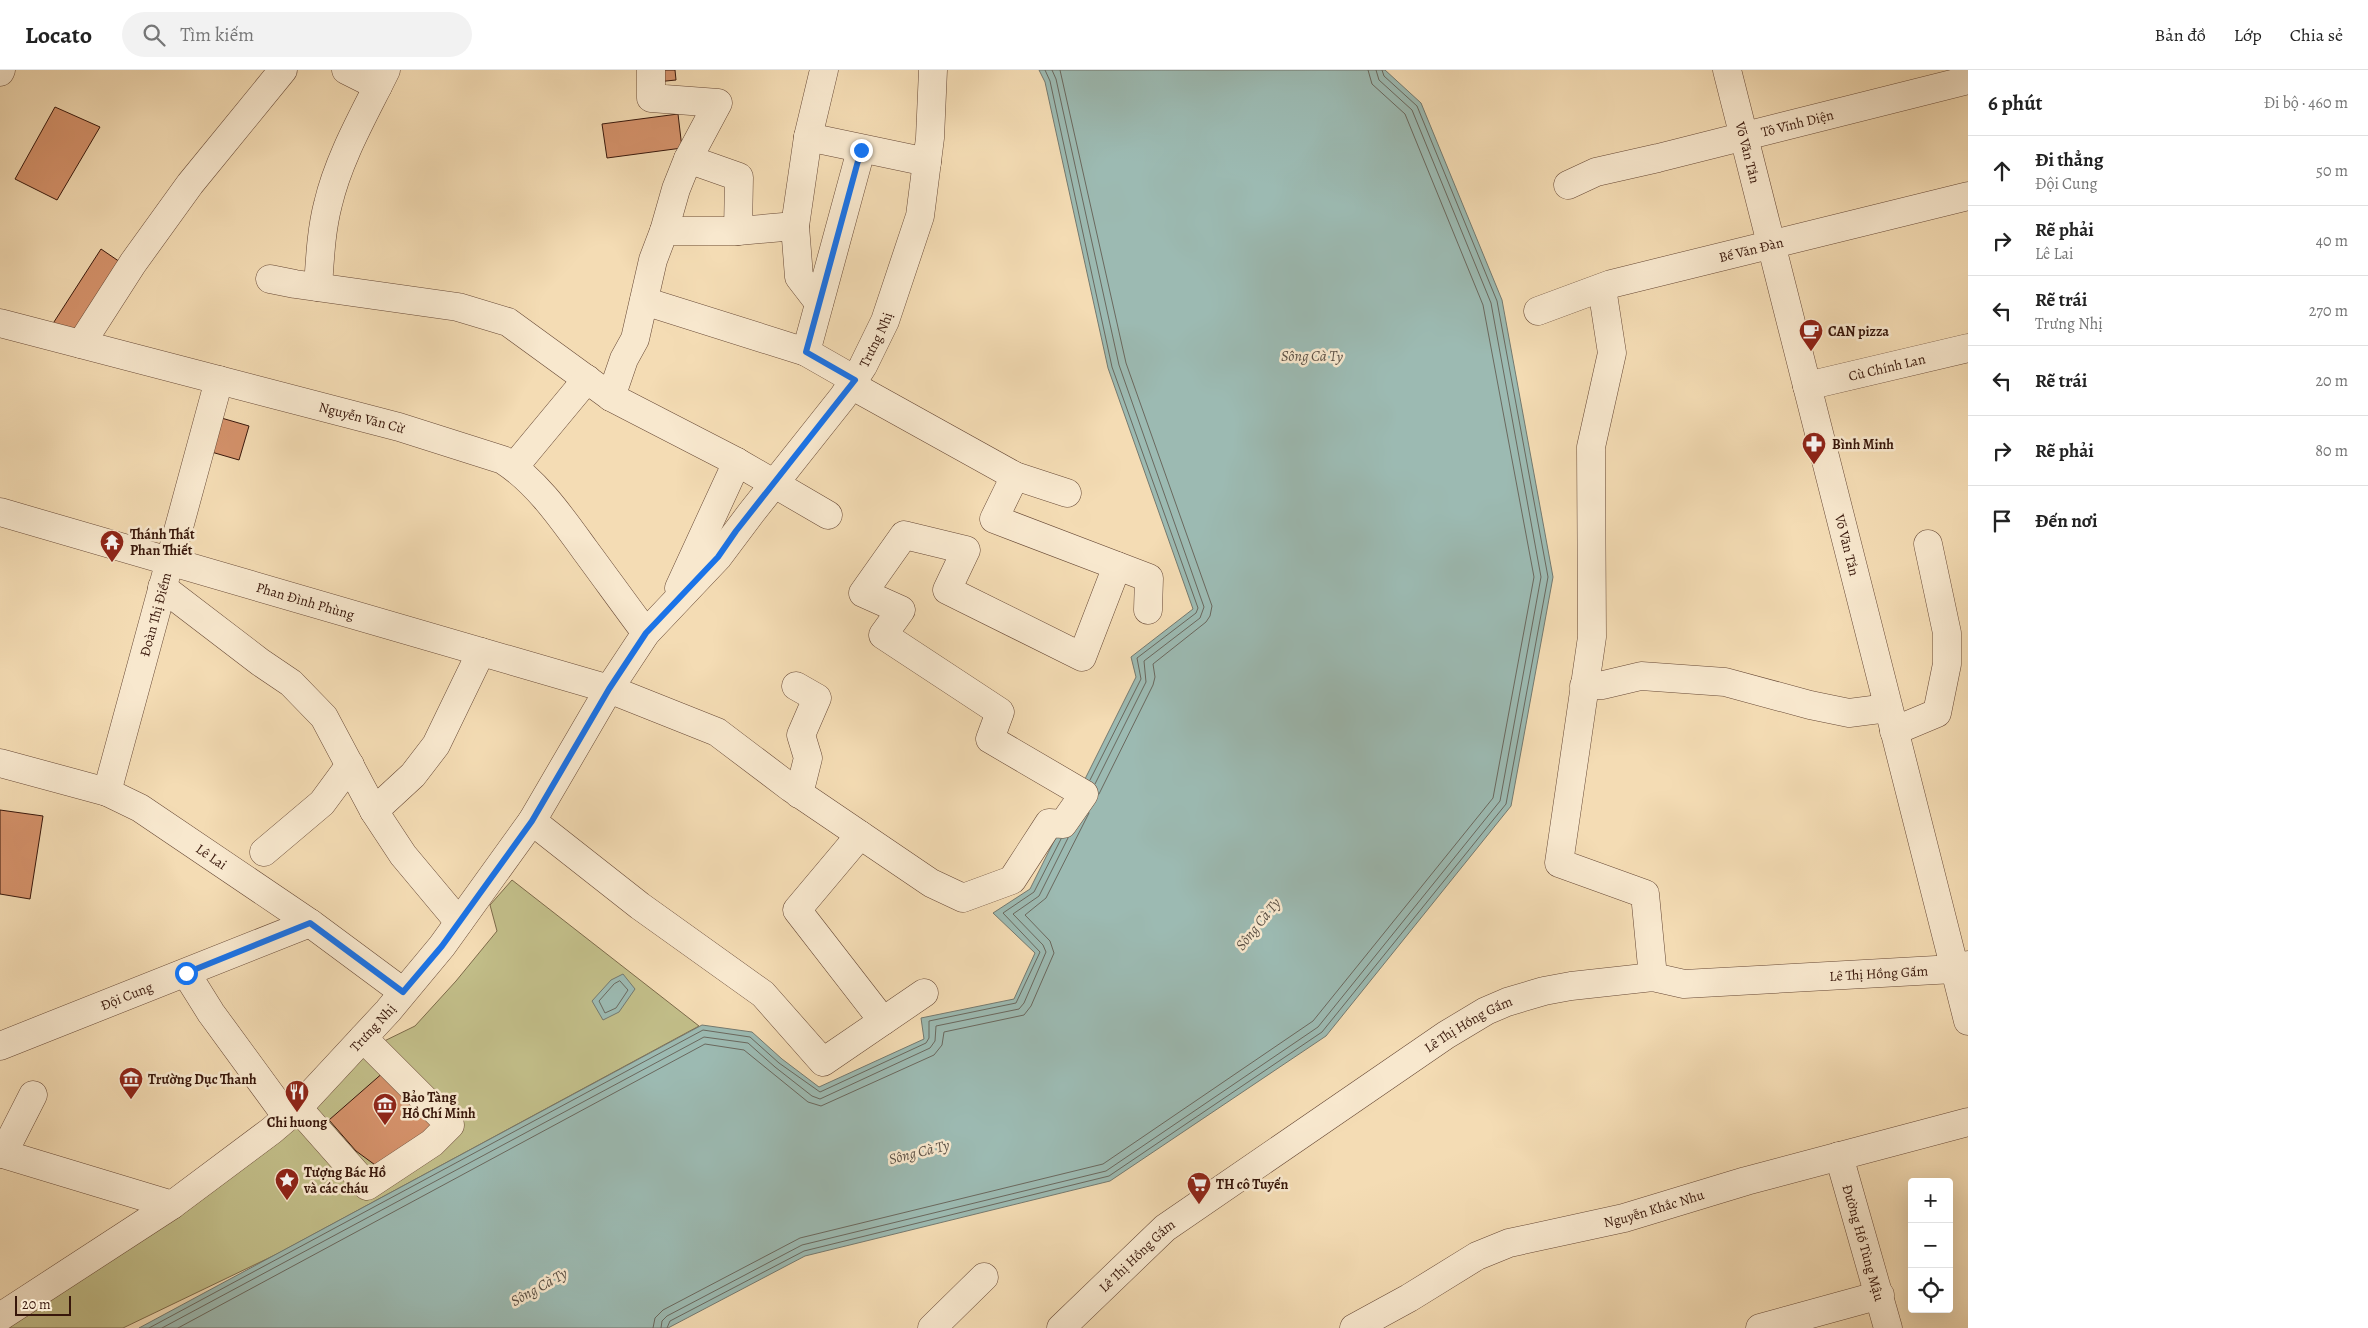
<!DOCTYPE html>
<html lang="vi">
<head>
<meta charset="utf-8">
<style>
	:root { --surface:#fff; --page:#f2f2f2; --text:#222; --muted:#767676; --line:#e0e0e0 }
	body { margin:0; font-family:Alegreya,serif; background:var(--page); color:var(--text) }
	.controls { position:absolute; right:15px; bottom:15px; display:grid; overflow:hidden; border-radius:5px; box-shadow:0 5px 20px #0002 }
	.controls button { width:45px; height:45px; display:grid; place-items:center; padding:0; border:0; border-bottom:1px solid var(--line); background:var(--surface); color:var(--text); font:25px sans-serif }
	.scale { position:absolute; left:15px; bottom:12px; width:56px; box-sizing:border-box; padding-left:5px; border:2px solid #38170b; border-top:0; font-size:14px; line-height:18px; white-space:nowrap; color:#38170b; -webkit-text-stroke:4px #f8e8ce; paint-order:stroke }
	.stop { position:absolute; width:15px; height:15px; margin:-11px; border:4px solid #1a73e8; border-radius:50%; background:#fff }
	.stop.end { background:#1a73e8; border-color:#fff; box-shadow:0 1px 5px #0008 }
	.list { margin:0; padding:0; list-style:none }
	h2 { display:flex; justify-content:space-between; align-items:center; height:65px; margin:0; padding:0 20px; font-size:21px }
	h2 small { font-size:16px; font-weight:400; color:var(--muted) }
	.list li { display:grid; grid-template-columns:32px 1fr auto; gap:15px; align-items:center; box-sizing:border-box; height:70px; padding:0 20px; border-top:1px solid var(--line) }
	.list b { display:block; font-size:19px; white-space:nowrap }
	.list p { margin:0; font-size:16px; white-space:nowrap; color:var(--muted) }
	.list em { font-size:16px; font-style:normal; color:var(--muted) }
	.icon { flex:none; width:28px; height:28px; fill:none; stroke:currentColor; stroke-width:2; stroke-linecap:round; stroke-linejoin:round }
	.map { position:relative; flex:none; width:1968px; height:1258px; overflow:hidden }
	header { display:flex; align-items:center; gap:30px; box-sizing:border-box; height:70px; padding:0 25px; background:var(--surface); border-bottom:1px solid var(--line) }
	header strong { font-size:24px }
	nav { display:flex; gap:28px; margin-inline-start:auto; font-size:18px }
	.search { width:350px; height:45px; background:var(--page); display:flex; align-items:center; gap:12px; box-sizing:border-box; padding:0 18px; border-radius:28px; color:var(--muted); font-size:19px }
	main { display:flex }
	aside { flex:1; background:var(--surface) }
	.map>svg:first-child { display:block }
	.green { fill:#c2be89; stroke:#7d6a4a }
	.water { fill:#9cbab2; stroke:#74796f }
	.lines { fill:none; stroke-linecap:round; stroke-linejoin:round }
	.shore { stroke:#6a685e; stroke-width:1 }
	.building { fill:#d5926b; stroke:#38170b }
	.minor-casing { stroke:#674835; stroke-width:29 }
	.minor { stroke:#f8e8ce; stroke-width:28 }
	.route { stroke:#1a73e8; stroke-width:6 }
	.labels { text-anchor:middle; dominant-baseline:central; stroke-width:5; stroke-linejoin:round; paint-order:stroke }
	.street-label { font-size:14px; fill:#38170b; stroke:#f8e8ce }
	.poi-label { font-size:14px; font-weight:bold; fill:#38170b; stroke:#f8e8ce; text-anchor:start }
	.water-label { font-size:15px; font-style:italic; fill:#5b5045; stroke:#f8e8ce }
</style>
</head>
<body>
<header>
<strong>Locato</strong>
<div class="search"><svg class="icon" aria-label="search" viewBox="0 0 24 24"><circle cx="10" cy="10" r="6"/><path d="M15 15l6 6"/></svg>Tìm kiếm</div>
<nav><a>Bản đồ</a><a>Lớp</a><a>Chia sẻ</a></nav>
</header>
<main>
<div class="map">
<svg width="1968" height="1258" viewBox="0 0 1968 1258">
	<rect width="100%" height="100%" fill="#f4dcb4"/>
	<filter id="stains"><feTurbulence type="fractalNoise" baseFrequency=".004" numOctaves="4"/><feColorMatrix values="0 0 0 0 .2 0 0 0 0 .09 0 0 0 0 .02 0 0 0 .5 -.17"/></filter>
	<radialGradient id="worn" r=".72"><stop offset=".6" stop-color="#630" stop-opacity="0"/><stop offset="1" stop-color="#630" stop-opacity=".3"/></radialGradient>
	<!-- green -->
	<path class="green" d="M512,810L699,956L277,1184L123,1258H0L372,977L415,956L456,911L497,861L490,835Z"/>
	<!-- water -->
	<g class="water">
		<path d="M1039,0H1385L1421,33L1502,230L1553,507L1511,736L1326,966L1110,1111L805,1186L668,1258H139L702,955L752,962L782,989L819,1017L924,969L921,948L1014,929L1035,883L993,843L1030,819L1136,607L1131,587L1193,539L1108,298L1045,12Z"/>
		<path d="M623,904L635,919L619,942L603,950L592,931L611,910Z"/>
	</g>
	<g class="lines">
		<!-- shore -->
		<g class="shore">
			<path d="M1045,0L1050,11L1112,297L1198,538L1196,543L1137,588L1141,609L1090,710"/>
			<path d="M1052,0L1056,9L1119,295L1204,537L1200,548L1144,591L1146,612L1095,714"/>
			<path d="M1060,0L1126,293L1212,536L1210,546L1206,552L1153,594L1155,607L1153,615L1099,724"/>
			<path d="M620,911L628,920L616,938L605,943L599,931L614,914Z"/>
			<path d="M149,1258L703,960L750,967L779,993L820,1022L926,973L929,968V951L1016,933L1040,882L1003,843L1034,822L1061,769"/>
			<path d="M162,1258L704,967L748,973L775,997L812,1026L820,1029L930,978L935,971L936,956L1019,939L1024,933L1046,882L1043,875L1013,844L1039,826L1068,768"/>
			<path d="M178,1258L705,974L744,980L808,1032L821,1036L934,985L942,975L944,962L1024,945L1031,936L1054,883L1050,871L1025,845L1046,828L1089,743"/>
			<path d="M653,1258L655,1248L663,1240L800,1168L1103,1094L1313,951L1493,728L1534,507L1483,235L1405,44L1372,14L1368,0"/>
			<path d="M661,1258L662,1251L667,1246L802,1175L1106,1101L1318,957L1500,731L1541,507L1491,233L1412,40L1379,10L1376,0"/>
			<path d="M667,1258L670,1251L804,1181L1109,1106L1322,962L1506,734L1548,507L1497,231L1417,36L1384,6L1382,0"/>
		</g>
	</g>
	<!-- building -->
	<g class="building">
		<path d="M645,0H675L676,10L646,13Z"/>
		<path d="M55,37L100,57L57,130L15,109Z"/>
		<path d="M678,44L682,78L607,88L602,54Z"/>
		<path d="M101,179L123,194L74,270L52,255Z"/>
		<path d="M218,347L249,356L239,390L208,381Z"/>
		<path d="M0,740L43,746L30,829L0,824Z"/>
		<path d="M385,1001L440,1062L382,1100L356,1081L329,1050Z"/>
	</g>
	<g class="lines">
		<defs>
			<g id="minor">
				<path d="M346,0L378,16"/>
				<path d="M651,0V28L718,33L688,89L676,119L664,161"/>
				<path id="s1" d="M1727,0L1968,951"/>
				<path d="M0,2L1,0"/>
				<path d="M808,67L927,92"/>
				<path d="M688,89L739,107L738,161"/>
				<path id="s2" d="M1568,115L1596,102L1658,88L1968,10"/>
				<path d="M795,156L808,67L824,0"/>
				<path d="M270,209L295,214L458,237L508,252L611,327L737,392L828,445"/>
				<path d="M318,217C320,189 321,161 328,134C339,87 365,43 386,0"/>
				<path d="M1602,218L1612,283L1591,377L1592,567L1559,793L1645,824L1653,907"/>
				<path d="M644,231L806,282L855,310"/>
				<path id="s3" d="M1538,241L1611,214L1968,126"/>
				<path id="s4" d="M0,253L399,357L503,390C537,412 561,447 585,480C605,507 625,535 646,563"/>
				<path d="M81,274L133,193L190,114L283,0"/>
				<path d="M806,282L861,80"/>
				<path d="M851,315L1015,406L1067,423"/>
				<path id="s5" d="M1807,316L1968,278"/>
				<path d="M611,327L624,289L635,269L653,190L664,161H738L795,156L799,207L819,233"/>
				<path d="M514,397L587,309"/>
				<path d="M1015,406L994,449L1149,508L1148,540"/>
				<path id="s6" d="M0,442L609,619L717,662L791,718L931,813L963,828L1012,810L1049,753L1063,754L1084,724L990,669L1000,642L883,565L901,540L863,523L904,465L966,480L947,520L1082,587L1117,496"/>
				<path d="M162,517L260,592L291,613L324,647L374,741L403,785L459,852"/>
				<path d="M679,518L737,392"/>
				<path d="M796,616L817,628L801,665L808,688L799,724"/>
				<path d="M1584,616L1603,615L1641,606L1725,612L1810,635L1849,643L1888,638"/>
				<path d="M1894,661L1937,643L1947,594V563L1928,474"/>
				<path id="s7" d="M0,693L107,722L140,738L310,853L403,922"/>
				<path id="s8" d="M107,722L219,310"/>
				<path d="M374,741L413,705L436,675L481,582"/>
				<path d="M532,751L640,836L763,924L823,992L924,923"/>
				<path d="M860,765L797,840L883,951"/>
				<path d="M264,782L322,733L350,695"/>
				<path d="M186,903L211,943L287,1047"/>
				<path id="s9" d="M0,976L310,853"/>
				<path d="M298,1038L367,1116L432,1073L450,1055L363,968"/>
				<path d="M0,1083L172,1135"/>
				<path d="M3,1084L33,1025"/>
				<path id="s10" d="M1839,1086L1888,1258"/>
				<path id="s11" d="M0,1247L172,1135L271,1061L298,1038L388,941L442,876L532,751L609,619L646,563L718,487L751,443L843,327L863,296L885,251L920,146L930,68L933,0"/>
				<path d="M932,1258L984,1207"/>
				<path id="s12" d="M1061,1258L1165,1158L1446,965L1486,941L1507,932L1544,921L1571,916L1653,907L1684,914L1954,899L1968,895"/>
				<path id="s13" d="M1354,1258L1409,1228L1477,1186L1509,1173L1624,1148L1746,1111L1968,1052"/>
				<path d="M1760,1258L1880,1225"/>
			</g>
		</defs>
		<!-- minor casing -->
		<use href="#minor" class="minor-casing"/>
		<!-- minor -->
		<use href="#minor" class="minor"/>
	</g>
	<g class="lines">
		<!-- route -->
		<path class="route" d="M186,903L310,853L403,922L442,876L532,751L609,619L646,563L718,487L736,461L855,310L806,282L861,80"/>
	</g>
	<!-- icons -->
	<defs>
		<symbol id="cafe-pin" viewBox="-11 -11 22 30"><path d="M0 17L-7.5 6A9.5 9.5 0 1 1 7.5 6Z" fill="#8f2418" stroke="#f8e8ce"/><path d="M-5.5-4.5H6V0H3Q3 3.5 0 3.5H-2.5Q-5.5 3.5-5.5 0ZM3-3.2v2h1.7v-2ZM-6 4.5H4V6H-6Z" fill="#fff"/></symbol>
		<symbol id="pharmacy-pin" viewBox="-11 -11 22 30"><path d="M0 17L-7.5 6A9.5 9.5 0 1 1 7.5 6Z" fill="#8f2418" stroke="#f8e8ce"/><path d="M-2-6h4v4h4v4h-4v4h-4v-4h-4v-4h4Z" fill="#fff"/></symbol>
		<symbol id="temple-pin" viewBox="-11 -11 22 30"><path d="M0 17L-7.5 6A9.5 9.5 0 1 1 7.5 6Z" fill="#8f2418" stroke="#f8e8ce"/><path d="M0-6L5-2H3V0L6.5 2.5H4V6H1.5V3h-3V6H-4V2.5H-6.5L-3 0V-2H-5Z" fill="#fff"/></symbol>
		<symbol id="museum-pin" viewBox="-11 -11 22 30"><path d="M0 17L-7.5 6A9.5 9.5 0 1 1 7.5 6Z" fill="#8f2418" stroke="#f8e8ce"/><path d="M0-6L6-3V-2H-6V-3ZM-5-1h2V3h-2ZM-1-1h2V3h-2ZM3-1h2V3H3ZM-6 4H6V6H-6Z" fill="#fff"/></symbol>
		<symbol id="restaurant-pin" viewBox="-11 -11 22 30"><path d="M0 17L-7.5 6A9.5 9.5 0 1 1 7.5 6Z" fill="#8f2418" stroke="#f8e8ce"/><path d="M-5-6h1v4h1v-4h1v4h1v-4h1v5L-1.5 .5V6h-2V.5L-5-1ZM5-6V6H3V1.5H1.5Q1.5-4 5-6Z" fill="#fff"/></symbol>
		<symbol id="sight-pin" viewBox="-11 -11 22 30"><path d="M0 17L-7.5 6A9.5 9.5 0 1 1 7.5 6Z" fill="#8f2418" stroke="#f8e8ce"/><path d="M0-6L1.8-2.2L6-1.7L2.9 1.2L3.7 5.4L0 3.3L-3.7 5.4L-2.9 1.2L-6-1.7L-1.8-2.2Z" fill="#fff"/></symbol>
		<symbol id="supermarket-pin" viewBox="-11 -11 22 30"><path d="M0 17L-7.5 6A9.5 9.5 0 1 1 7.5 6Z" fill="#8f2418" stroke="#f8e8ce"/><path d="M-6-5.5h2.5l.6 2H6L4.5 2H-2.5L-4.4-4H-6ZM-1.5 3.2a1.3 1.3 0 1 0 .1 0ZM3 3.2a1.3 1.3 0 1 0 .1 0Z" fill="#fff"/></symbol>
	</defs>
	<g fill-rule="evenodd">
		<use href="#cafe-pin" x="1797" y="247" width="28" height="38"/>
		<use href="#pharmacy-pin" x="1800" y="360" width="28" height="38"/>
		<use href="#temple-pin" x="98" y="458" width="28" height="38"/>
		<use href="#museum-pin" x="117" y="995" width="28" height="38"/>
		<use href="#restaurant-pin" x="283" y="1008" width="28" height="38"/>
		<use href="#museum-pin" x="371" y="1021" width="28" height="38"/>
		<use href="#sight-pin" x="273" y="1096" width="28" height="38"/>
		<use href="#supermarket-pin" x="1185" y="1100" width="28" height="38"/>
	</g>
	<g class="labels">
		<!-- street labels -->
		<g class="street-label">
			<text stroke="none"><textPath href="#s2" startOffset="238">Tô Vĩnh Diện</textPath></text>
			<text stroke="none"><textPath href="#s1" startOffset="85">Võ Văn Tần</textPath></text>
			<text stroke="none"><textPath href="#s3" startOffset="222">Bế Văn Đàn</textPath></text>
			<text stroke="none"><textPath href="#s11" startOffset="1329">Trưng Nhị</textPath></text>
			<text stroke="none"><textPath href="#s5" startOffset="82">Cù Chính Lan</textPath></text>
			<text stroke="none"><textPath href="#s4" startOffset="374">Nguyễn Văn Cừ</textPath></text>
			<text stroke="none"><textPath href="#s1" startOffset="490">Võ Văn Tần</textPath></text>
			<text stroke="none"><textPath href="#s6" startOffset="318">Phan Đình Phùng</textPath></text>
			<text stroke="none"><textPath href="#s8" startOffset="184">Đoàn Thị Điểm</textPath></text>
			<text stroke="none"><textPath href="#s7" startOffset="234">Lê Lai</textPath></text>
			<text stroke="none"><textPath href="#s12" startOffset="930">Lê Thị Hồng Gấm</textPath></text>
			<text stroke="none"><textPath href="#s9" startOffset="136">Đội Cung</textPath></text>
			<text stroke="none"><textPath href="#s12" startOffset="510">Lê Thị Hồng Gấm</textPath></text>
			<text stroke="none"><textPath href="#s11" startOffset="474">Trưng Nhị</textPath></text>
			<text stroke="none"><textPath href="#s13" startOffset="326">Nguyễn Khắc Nhu</textPath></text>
			<text stroke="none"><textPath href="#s10" startOffset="90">Đường Hồ Tùng Mậu</textPath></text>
			<text stroke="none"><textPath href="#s12" startOffset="105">Lê Thị Hồng Gấm</textPath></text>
		</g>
		<!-- poi labels -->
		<g class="poi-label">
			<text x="1828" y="261">CAN pizza</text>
			<text x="1832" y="374">Bình Minh</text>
			<text x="130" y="464">Thánh Thất<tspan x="130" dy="16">Phan Thiết</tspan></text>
			<text x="148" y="1009">Trường Dục Thanh</text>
			<text x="402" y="1027">Bảo Tàng<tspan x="402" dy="16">Hồ Chí Minh</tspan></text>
			<text x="297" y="1052" text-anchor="middle">Chi huong</text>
			<text x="304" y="1102">Tượng Bác Hồ<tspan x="304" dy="16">và các cháu</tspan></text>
			<text x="1216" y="1114">TH cô Tuyến</text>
		</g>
		<!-- water labels -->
		<g class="water-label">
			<text x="1312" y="286">Sông Cà Ty</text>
			<text transform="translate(1258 854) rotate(-51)">Sông Cà Ty</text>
			<text transform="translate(919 1082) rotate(-14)">Sông Cà Ty</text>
			<text transform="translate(539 1217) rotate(-29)">Sông Cà Ty</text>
		</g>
	</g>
	<rect width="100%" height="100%" filter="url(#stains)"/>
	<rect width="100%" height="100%" fill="url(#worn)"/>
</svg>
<div class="controls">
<button>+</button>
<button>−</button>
<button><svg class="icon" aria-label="locate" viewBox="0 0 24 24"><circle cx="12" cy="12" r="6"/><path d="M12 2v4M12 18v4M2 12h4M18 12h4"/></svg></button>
</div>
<div class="scale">20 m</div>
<div class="stop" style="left:186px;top:903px"></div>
<div class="stop end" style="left:861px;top:80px"></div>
</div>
<aside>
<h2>6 phút<small>Đi bộ · 460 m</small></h2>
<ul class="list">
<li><svg class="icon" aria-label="ahead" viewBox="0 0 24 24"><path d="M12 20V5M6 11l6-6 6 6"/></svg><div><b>Đi thẳng</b><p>Đội Cung</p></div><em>50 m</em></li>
<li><svg class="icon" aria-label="right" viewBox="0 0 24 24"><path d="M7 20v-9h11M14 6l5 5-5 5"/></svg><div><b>Rẽ phải</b><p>Lê Lai</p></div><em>40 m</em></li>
<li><svg class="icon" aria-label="left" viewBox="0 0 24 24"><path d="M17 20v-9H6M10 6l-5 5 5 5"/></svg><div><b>Rẽ trái</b><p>Trưng Nhị</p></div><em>270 m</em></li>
<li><svg class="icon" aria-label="left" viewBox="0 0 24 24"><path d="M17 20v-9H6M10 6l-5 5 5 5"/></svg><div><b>Rẽ trái</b></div><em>20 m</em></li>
<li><svg class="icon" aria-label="right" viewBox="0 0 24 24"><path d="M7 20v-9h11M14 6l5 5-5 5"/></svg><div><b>Rẽ phải</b></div><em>80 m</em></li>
<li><svg class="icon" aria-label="arrive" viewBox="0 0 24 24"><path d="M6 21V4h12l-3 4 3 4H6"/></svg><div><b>Đến nơi</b></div></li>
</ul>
</aside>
</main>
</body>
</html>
